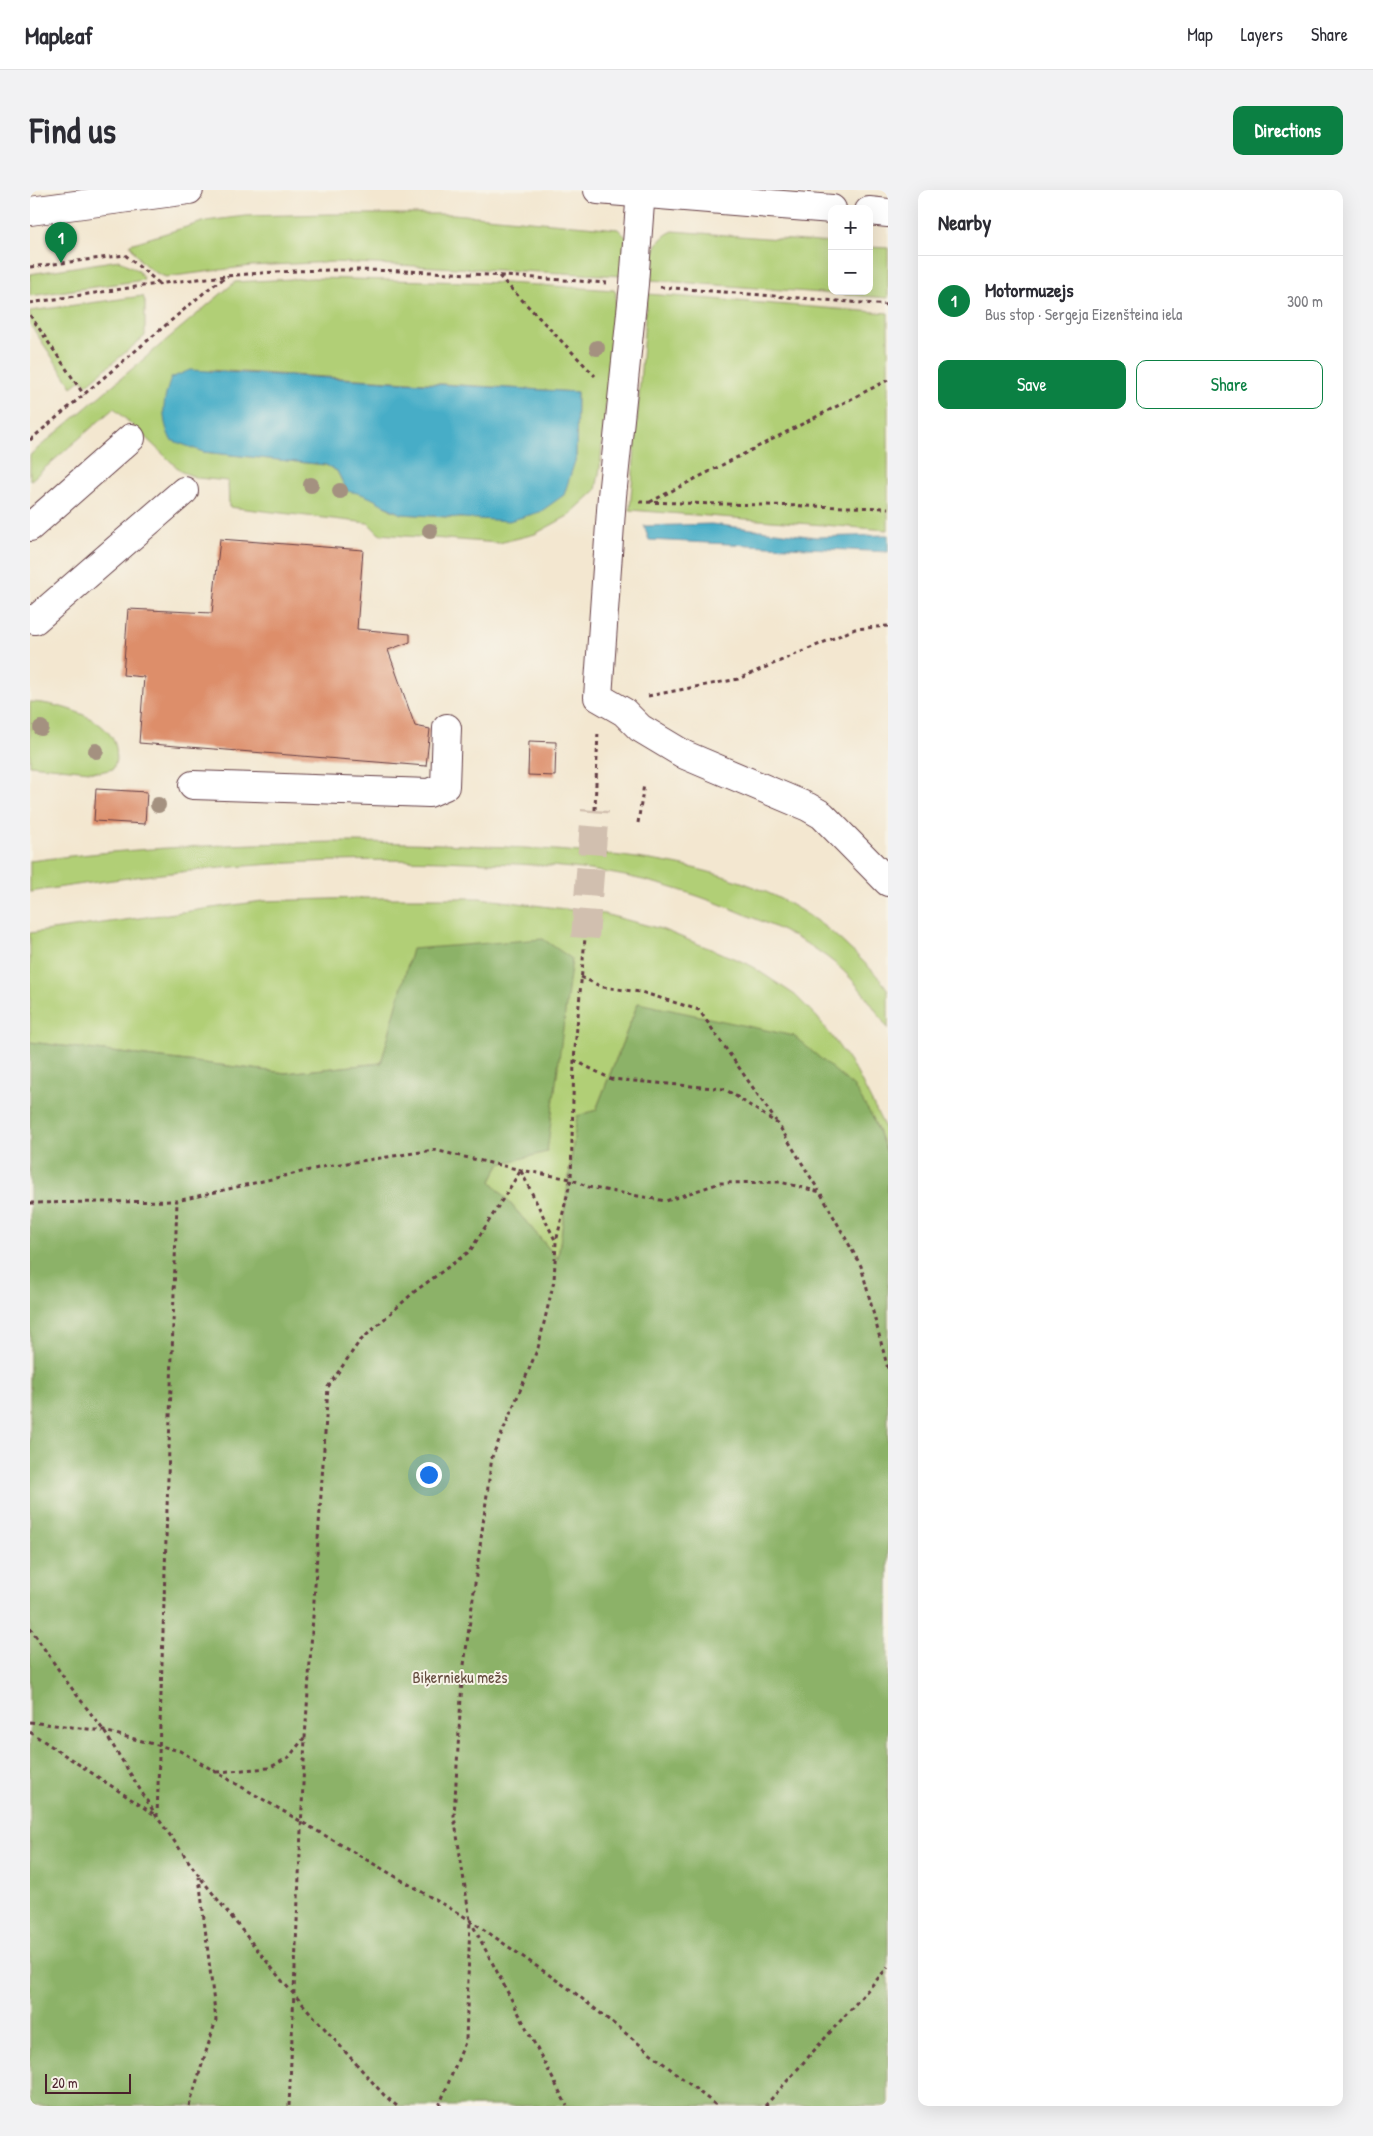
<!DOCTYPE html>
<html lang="en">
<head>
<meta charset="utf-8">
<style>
	:root { --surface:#fff; --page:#f2f2f3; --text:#2b2b33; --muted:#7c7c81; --line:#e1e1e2; --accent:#0b8043 }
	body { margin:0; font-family:"Patrick Hand",sans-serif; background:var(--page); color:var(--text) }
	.controls { position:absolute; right:15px; top:15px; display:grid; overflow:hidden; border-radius:10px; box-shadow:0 5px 20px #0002 }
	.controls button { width:45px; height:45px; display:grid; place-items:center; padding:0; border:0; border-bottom:1px solid var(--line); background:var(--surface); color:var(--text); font:25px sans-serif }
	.scale { position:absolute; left:15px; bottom:12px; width:86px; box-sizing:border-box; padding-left:5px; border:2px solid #4a1f2b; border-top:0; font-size:14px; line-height:18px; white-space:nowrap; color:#4a1f2b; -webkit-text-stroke:4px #f7f3e8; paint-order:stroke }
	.you { position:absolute; left:398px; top:1284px; width:18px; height:18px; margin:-12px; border:4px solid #fff; border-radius:50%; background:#1a73e8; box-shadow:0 0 0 8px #1a73e833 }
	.badge { display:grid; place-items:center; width:32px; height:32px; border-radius:50%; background:var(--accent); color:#fff; font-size:16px; font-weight:700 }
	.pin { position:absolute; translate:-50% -41px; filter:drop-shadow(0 1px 2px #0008) }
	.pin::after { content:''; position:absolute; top:26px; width:18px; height:15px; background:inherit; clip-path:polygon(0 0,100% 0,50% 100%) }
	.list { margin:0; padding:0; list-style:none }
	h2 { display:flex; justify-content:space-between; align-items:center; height:65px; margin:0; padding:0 20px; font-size:21px }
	h2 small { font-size:16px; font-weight:400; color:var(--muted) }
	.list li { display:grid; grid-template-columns:32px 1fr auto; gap:15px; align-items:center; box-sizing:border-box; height:90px; padding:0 20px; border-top:1px solid var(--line) }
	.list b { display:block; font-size:19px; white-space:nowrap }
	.list p { margin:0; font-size:16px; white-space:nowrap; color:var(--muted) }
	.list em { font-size:16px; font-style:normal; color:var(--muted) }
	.actions { display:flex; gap:10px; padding:15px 20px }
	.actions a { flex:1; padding:11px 0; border:1px solid var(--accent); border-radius:10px; text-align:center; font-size:18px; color:var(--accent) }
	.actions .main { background:var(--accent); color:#fff }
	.map { position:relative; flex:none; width:858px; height:1916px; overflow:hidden; border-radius:10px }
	header { display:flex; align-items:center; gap:30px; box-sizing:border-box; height:70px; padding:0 25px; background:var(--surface); border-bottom:1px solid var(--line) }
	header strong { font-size:24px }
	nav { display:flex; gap:28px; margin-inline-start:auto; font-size:18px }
	.intro { display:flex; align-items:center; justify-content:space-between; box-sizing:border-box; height:120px; padding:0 30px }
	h1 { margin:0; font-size:35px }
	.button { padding:12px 22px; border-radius:10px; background:var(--accent); color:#fff; font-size:18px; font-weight:700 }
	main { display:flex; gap:30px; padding:0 30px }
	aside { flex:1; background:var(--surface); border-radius:10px; box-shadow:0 5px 20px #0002 }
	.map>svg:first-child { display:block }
	.green { fill:#b1cf76; stroke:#7e7750; fill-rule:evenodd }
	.forest { fill:#8cb267; stroke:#6b6849 }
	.water { fill:#47adc7; stroke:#486679 }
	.building { fill:#dd8e6b }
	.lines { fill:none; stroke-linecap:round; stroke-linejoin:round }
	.minor-tunnel { stroke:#d1bfaf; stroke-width:28; stroke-dasharray:28 14; stroke-linecap:butt }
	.minor-casing { stroke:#633d44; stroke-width:30 }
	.path { stroke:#633d44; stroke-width:3; stroke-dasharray:4 4; stroke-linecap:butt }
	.minor { stroke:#fff; stroke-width:28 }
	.tree { fill:#a49180 }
	.labels { text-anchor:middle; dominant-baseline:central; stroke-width:4; stroke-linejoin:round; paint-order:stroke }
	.park-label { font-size:16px; fill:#644b3e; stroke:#f7f3e8 }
</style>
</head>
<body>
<header>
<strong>Mapleaf</strong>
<nav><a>Map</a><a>Layers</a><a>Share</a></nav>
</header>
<div class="intro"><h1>Find us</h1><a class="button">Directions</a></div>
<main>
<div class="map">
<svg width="858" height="1916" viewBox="0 0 858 1916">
	<rect width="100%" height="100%" fill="#f7f3e8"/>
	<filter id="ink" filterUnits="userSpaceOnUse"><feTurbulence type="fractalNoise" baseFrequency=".02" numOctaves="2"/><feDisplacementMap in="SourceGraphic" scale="10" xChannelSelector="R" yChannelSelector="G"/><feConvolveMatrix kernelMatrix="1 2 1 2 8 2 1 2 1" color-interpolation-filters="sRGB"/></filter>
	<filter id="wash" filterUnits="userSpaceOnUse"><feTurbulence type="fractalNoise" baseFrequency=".0096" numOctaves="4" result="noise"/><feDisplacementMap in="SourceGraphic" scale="20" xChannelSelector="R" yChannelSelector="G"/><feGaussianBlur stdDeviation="1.12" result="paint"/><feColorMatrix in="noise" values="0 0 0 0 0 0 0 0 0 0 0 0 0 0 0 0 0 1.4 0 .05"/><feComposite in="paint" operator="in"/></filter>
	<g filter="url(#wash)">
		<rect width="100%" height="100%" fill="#f3e7d0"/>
		<!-- green -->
		<g class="green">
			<path d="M301,24H423L588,39L596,47L594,86L303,72L221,76L136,87C118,81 108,70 100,54L176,31L215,26Z"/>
			<path d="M643,41L802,53V101H839V57L858,58V108L621,90L618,86C621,67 624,49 643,41Z"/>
			<path d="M89,70L109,81L114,90L0,106V84Z"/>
			<path d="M283,88L476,93L584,100L586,103L570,278L566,300L538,326L505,344L469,353L349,344L338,333L199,317L198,291L168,288L152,282L84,218L0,291V265L205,92ZM180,180L547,202L546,268L431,328L372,324L361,320L336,303L317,301L307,281L296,275L173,262Z"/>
			<path d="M617,104L858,123V340L600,320Z"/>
			<path d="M113,106L115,112V146L56,195L52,189L42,197L0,134V121Z"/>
			<path d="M0,512C33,513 103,534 83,579L70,582L0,575Z"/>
			<path d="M307,652C376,652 443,655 511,659C622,667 737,677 820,759C829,767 854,791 858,801C858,810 858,829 858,839C844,817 827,792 807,775C781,753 750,739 719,726C675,707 627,691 579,683C533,675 484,674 438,672C290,665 146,679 0,702V671C102,657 204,654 307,652Z"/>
			<path d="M332,708H449L574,724L631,739L718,774L765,805L787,827L808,855L826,881L857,942L858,966L843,928L608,813L566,920L547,927L528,1069L461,991L470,974L383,759L351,873L256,883L0,852V743L233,711Z"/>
		</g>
		<!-- forest -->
		<path class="forest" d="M513,749L542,769L517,962L470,974L461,991L528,1069L547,926L566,920L608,813L764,846L824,897L843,928L858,966V1916H0V852L256,883L351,873L382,759Z"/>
		<!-- water -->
		<g class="water">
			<path d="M160,180L547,202L546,268L534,305L510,322L479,331L372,324C349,315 344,305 317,301L307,281L296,275L173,262L141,250C130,227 133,211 141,188Z"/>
			<path d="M681,334L786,347L858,345V362L619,350L614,336Z"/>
		</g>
		<g id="blocks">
			<!-- building -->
			<g class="building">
				<path d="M190,349L333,360L327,439L380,444V452L358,460L385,536L400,539L396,576L109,553L114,487L93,485L98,419L182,423Z"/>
				<path d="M499,551L526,552L525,586L498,585Z"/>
				<path d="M66,599L117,602L115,634L64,631Z"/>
			</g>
		</g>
	</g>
	<g filter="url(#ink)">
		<use href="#blocks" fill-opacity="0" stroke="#633d44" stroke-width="1"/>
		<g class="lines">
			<!-- minor-tunnel -->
			<path class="minor-tunnel" d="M555,748L565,620"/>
			<defs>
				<g id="minor">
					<path d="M568,0L802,19"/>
					<path d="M611,0L604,94L582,306L568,507L594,522L610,538L655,565L778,617L792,625L858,692"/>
					<path d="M0,21L159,0"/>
					<path d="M839,21L858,23"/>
					<path d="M0,337L101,248"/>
					<path d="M0,429L5,430L154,301"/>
					<path d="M163,595L399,603L415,596L417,538"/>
				</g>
			</defs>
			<!-- minor casing -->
			<use href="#minor" class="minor-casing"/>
			<!-- path -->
			<g class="path">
				<path d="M0,77L95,65L129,93"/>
				<path d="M469,86L565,186"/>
				<path d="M630,97L858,115"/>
				<path d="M0,113C103,97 207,80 312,80C400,80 489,87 577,93"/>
				<path d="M0,125L54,205"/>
				<path d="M0,250L182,96L198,86"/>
				<path d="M609,312L858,318"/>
				<path d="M620,312L858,190"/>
				<path d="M618,506L708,489L825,439L858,436"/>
				<path d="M565,620L568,540"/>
				<path d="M608,633L614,594"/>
				<path d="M551,787L572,797L611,802L669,820L746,931"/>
				<path d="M544,870L581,889L695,899L748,934L789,1001"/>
				<path d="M491,981L526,1052"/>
				<path d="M0,1013L147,1011L297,976L404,960L491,980L541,989L558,997L636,1011L690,993L750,992L790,1002L831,1076L858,1179"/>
				<path d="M0,1438L37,1492L74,1541L127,1627L169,1686L253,1792L354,1905L367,1916"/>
				<path d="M0,1532L74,1541L150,1561L440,1730L545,1803L687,1916"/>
				<path d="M0,1542L125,1625"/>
				<path d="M187,1582L239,1578L259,1567L274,1548"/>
				<path d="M127,1627L147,1011"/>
				<path d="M440,1730L537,1916"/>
				<path d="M159,1916L186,1830L169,1687"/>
				<path d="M259,1916L275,1548L298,1197L329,1152L384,1102L440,1061L491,980"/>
				<path d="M409,1916L436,1850L440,1730L424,1626L432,1490L462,1267L508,1158L524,1091L526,1052L541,989L544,870L555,748"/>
				<path d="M735,1916L858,1777"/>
			</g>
			<!-- minor -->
			<use href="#minor" class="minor"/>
		</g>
		<!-- trees -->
		<g class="tree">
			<circle cx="567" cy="158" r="8"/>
			<circle cx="281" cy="295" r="8"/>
			<circle cx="310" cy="301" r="8"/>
			<circle cx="400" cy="341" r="8"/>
			<circle cx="11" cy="538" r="8"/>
			<circle cx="66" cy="561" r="8"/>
			<circle cx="128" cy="615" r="8"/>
		</g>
	</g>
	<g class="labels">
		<!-- park labels -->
		<g class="park-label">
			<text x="430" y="1487">Biķernieku mežs</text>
		</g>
	</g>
</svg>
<div class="controls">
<button>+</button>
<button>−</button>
</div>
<div class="scale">20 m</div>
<div class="you"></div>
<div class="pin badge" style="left:31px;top:73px">1</div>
</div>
<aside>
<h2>Nearby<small></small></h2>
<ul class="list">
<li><span class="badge">1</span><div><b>Motormuzejs</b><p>Bus stop · Sergeja Eizenšteina iela</p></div><em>300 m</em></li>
</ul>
<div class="actions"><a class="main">Save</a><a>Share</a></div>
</aside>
</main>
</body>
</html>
